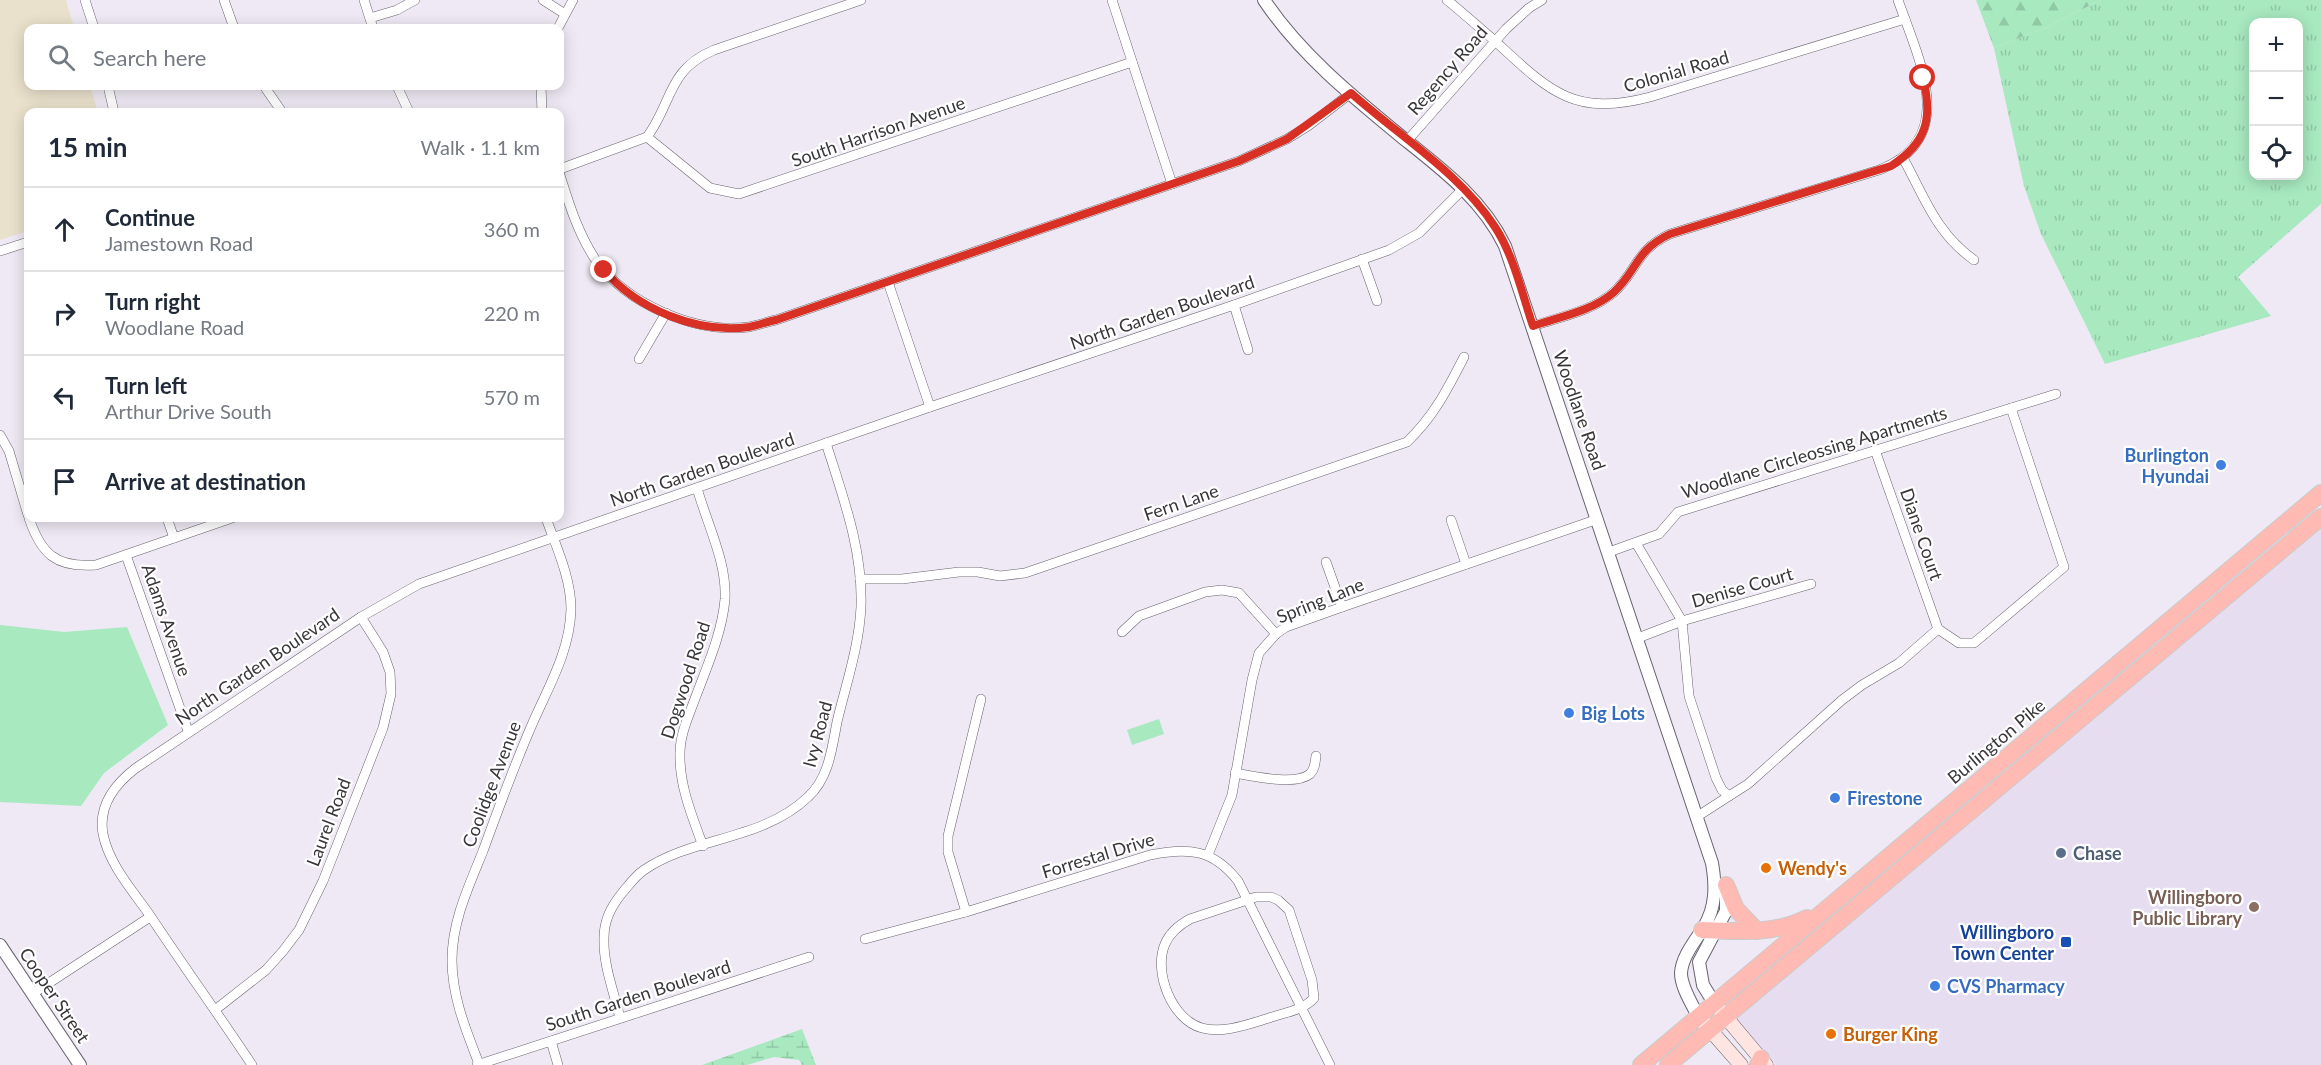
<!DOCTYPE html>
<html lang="en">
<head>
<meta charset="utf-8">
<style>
	:root { --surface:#fff; --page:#f6f6f7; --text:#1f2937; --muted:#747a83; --line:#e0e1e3 }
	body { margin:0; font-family:Lato,sans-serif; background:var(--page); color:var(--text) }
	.controls { position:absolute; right:18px; top:18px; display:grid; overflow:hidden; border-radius:12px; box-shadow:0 3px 15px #0003 }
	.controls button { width:54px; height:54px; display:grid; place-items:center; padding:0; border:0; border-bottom:2px solid var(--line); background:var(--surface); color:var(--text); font:30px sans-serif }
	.stop { position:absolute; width:18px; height:18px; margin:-14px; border:4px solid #d93025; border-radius:50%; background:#fff }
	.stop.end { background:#d93025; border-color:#fff; box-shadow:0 2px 6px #0008 }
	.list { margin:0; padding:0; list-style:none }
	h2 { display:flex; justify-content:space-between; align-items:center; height:78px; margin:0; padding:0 24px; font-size:26px }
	h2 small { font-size:20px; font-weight:400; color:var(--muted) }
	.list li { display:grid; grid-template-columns:39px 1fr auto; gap:18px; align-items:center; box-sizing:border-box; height:84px; padding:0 24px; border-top:2px solid var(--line) }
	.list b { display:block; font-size:22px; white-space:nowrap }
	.list p { margin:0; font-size:20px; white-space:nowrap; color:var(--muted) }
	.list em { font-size:20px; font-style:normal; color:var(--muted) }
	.icon { flex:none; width:33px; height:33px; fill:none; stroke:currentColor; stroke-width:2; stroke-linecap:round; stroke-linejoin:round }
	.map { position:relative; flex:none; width:2321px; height:1065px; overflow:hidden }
	.search { position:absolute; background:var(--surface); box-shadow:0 3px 15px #0003; left:24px; top:24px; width:540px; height:66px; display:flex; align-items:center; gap:15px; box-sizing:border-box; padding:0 21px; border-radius:12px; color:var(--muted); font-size:22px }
	.panel { position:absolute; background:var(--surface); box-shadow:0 3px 15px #0003; left:24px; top:108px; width:540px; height:414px; border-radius:12px }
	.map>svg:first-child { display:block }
	.built { fill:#e6def0 }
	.education { fill:#eae1cc }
	.grass { fill:url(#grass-tufts); fill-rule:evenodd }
	.forest { fill:url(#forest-firs) }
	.wetland { fill:url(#wetland-marsh) }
	.park { fill:#a8e9c0 }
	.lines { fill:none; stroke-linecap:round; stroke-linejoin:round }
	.minor-casing { stroke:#68646e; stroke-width:10 }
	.tertiary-casing { stroke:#68646e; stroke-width:14 }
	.secondary-casing { stroke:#68646e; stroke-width:15 }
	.trunk-casing { stroke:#cbcbcc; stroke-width:18 }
	.minor { stroke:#fff; stroke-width:9 }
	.tertiary { stroke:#fff; stroke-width:12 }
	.secondary { stroke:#ffe5e2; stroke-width:14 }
	.trunk { stroke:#febab3; stroke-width:16 }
	.route { stroke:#d93025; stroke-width:8 }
	.shop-dot { fill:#3f7fe0; stroke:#fff; stroke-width:2 }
	.service-dot { fill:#5c6f8a; stroke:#fff; stroke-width:2 }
	.food-dot { fill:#e8710a; stroke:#fff; stroke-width:2 }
	.education-dot { fill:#8d6e63; stroke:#fff; stroke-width:2 }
	.transit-dot { fill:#1a4fb4; stroke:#fff; stroke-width:2 }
	.labels { text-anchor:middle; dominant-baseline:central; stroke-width:4.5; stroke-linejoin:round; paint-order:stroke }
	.street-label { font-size:18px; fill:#38363a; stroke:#fff }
	.shop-label { font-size:18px; font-weight:bold; fill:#366cbe; stroke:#fff; text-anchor:start }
	.service-label { font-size:18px; font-weight:bold; fill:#4e5e75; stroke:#fff; text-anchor:start }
	.food-label { font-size:18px; font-weight:bold; fill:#c56008; stroke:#fff; text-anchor:start }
	.education-label { font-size:18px; font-weight:bold; fill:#785e54; stroke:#fff; text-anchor:end }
	.transit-label { font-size:18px; font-weight:bold; fill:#164399; stroke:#fff; text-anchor:end }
</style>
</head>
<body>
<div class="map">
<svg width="2321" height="1065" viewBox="0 0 2321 1065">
	<defs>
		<pattern id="grass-tufts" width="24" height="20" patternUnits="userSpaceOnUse" patternTransform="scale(1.5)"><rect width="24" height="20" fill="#a8e9c0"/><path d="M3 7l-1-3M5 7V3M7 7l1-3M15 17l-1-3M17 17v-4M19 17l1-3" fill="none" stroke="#91c8a6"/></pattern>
		<pattern id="forest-firs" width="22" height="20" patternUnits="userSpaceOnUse" patternTransform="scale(1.5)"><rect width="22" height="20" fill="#a8e9c0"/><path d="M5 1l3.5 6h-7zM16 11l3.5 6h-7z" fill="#91c8a6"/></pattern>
		<pattern id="wetland-marsh" width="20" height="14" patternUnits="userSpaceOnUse" patternTransform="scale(1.5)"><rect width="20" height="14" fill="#a8e9c0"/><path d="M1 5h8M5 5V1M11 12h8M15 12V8" fill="none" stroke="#91c8a6"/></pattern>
	</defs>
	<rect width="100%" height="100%" fill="#eee9f4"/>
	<!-- built -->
	<path class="built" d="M2321,517V1065H1766L1725,1017Z"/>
	<!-- education -->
	<path class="education" d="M0,0H66L74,28H28V86H90L98,112H28V231L0,240Z"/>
	<!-- grass -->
	<path class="grass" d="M2101,0H2321V204L2238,277L2271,316L2105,364L2041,234L2024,186L1994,48L2045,28ZM2254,22H2298V176H2254Z"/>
	<!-- forest -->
	<path class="forest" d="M1976,0H2101L2045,28L1994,48Z"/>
	<!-- wetland -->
	<path class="wetland" d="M802,1029L816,1065H802L799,1060L774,1057L747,1065H702Z"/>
	<!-- park -->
	<g class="park">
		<path d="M0,625L64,632L127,627L168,725L104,773L81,806L0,802Z"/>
		<path d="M1159,719L1164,734L1132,745L1127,730Z"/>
	</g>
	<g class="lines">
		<defs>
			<g id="minor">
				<path d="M85,0L94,28"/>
				<path d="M224,0L234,28"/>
				<path d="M364,0L373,28"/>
				<path d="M543,0L565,14"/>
				<path d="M1112,0L1172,184"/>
				<path d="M1447,0C1464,14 1480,28 1496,42C1549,91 1574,117 1650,97L1905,19"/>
				<path d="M370,18L397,10L415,0"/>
				<path d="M558,28L573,0"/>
				<path d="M108,86L114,112"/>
				<path d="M264,86L282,112"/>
				<path d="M397,86L409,112"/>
				<path d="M541,86L542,112"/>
				<path d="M647,137L710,188L739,194L1132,62"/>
				<path d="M647,137C673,102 667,70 714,50L861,0"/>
				<path d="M1407,141L1506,29L1529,8L1542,0"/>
				<path d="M1903,158C1925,198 1936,233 1974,260"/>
				<path d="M560,169L647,137"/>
				<path d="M560,175C569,204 578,233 595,259C626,304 696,334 749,327C758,325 767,322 776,320L1239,161L1287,139L1308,126L1351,93"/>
				<path d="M0,251L28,242"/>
				<path d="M1362,259L1377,301"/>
				<path d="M888,282L930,407"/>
				<path d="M1234,305L1248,350"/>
				<path d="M1533,326C1559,317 1592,311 1613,293C1638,271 1634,251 1670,234L1879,170C1960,139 1919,60 1898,0"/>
				<path d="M639,359L666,313"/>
				<path d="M0,435L9,451L28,515"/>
				<path d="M1875,450L1938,629"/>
				<path d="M697,488C707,524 727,562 725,599C722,635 705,671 693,704C687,720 680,736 680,753C679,785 692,816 703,846"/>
				<path d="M29,518C41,554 56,568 96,565L232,518"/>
				<path d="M167,518L174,538"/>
				<path d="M1451,520L1466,564"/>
				<path d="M1636,543L1682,621L1689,696L1716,778L1722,790L1729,796L1748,784L1842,700L1862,685L1899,663L1938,629"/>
				<path d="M1609,552L1659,534L1678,512L2056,394"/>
				<path d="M126,555L188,731"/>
				<path d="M1326,562L1342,607"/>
				<path d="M860,579H902L959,572H978L1000,576L1025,573L1407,442C1434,416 1447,390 1464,357"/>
				<path d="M1938,629L1959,643H1974L2064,567L2011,408"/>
				<path d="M1122,632L1139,616L1205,592L1222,590L1239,593L1276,634"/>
				<path d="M1638,638L1682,621L1811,584"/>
				<path d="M1235,773C1253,776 1295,786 1310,774C1315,769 1315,763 1316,756"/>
				<path d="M1698,816L1729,796"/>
				<path d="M1208,855L1232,795L1252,680L1259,653L1276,634L1286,627L1342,607L1598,519"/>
				<path d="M1256,897H1271L1278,900L1289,910L1312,980L1314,998C1304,1010 1283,1013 1269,1018C1249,1024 1223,1034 1202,1028C1172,1020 1153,972 1165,944C1170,932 1179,925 1190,919Z"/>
				<path d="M966,912L948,852V836L981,699"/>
				<path d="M865,939L966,912L1150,855C1188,847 1213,849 1238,881L1330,1065"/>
				<path d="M32,994L150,917"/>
				<path d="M215,1010L266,970L283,951L299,930L323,881L383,728L391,694L390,672L383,652L361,617"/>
				<path d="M620,1018C614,992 603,965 604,938C604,920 611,907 622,893C629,885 635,876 644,870C694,836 762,841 808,797C829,778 832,748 837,722C846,684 859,647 861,607C863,550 843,497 826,443"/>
				<path d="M551,1041L558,1065"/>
				<path d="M479,1064C466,1030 452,997 452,960C452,921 469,886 483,851C499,807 515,763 534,720C550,684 570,650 571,609C571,578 556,546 546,518"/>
				<path d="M252,1065C219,1015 184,967 151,917C134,892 109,865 103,834C98,806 115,784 136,768L361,617L419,584L930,407L1234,305L1389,250L1419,233L1463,189"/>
				<path d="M477,1065L809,957"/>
			</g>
			<g id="tertiary">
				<path d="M1264,0C1300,54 1353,97 1403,138C1442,169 1483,200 1505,246L1712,863C1716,886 1716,907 1704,927C1696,940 1682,956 1681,973C1681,987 1692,1004 1698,1016"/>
				<path d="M0,945L80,1065"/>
				<path d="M1714,1003L1703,985L1699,962L1726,911V892"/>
			</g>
			<g id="secondary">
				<path d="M1714,1003L1766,1065"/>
				<path d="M1698,1016L1741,1065"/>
			</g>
			<g id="trunk">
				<path d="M1726,885L1736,909L1757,931"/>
				<path d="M1702,930C1738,931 1774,935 1807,918"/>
				<path d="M1641,1065L2321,493"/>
				<path d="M1668,1065L2321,517"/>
				<path d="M1758,1065L1761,1058"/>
			</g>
		</defs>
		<!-- minor casing -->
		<use href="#minor" class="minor-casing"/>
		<!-- tertiary casing -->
		<use href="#tertiary" class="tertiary-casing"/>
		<!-- secondary casing -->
		<use href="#secondary" class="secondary-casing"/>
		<!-- trunk casing -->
		<use href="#trunk" class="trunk-casing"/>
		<!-- minor -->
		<use href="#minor" class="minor"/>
		<!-- tertiary -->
		<use href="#tertiary" class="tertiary"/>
		<!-- secondary -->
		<use href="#secondary" class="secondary"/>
		<!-- trunk -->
		<use href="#trunk" class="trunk"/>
	</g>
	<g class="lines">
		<!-- route -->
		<path class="route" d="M604,270C637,309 697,334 749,327C758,325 767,322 776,320L1239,161L1287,139L1351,93C1398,135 1461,174 1495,227C1514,256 1522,294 1533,326C1559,317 1592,311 1613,293C1638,271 1634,251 1670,234L1891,166C1927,143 1933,118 1923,78"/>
	</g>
	<!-- markers -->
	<g class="shop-dot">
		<circle cx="2221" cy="465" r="6"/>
		<circle cx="1569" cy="713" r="6"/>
		<circle cx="1835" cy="798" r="6"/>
		<circle cx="1935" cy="986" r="6"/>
	</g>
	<circle class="service-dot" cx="2061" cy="853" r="6"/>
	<g class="food-dot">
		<circle cx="1766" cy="868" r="6"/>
		<circle cx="1831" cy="1034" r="6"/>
	</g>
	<circle class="education-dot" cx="2254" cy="907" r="6"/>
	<rect class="transit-dot" x="2060" y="936" width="12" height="12" rx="3"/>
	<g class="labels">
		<!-- street labels -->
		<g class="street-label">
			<text transform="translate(1447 70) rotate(-49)">Regency Road</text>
			<text transform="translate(1676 71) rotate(-16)">Colonial Road</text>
			<text transform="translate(878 131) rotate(-19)">South Harrison Avenue</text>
			<text transform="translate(1162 312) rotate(-19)">North Garden Boulevard</text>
			<text transform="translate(1580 410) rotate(71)">Woodlane Road</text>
			<text transform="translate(1814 452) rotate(-17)">Woodlane Circleossing Apartments</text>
			<text transform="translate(702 469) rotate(-19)">North Garden Boulevard</text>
			<text transform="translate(1181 502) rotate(-19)">Fern Lane</text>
			<text transform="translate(1922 534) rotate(71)">Diane Court</text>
			<text transform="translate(1742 587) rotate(-16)">Denise Court</text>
			<text transform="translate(1320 600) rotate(-22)">Spring Lane</text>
			<text transform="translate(167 620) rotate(71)">Adams Avenue</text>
			<text transform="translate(257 666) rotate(-34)">North Garden Boulevard</text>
			<text transform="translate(685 680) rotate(-72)">Dogwood Road</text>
			<text transform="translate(817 734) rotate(-75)">Ivy Road</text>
			<text transform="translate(1996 741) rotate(-40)">Burlington Pike</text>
			<text transform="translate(491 784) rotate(-69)">Coolidge Avenue</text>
			<text transform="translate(328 822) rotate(-69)">Laurel Road</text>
			<text transform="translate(1098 855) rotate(-17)">Forrestal Drive</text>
			<text transform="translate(55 995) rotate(56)">Cooper Street</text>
			<text transform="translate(638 995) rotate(-18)">South Garden Boulevard</text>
		</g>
		<!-- shop labels -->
		<g class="shop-label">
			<text x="2209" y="455" text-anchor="end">Burlington<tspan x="2209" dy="21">Hyundai</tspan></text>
			<text x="1581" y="713">Big Lots</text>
			<text x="1847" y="798">Firestone</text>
			<text x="1947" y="986">CVS Pharmacy</text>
		</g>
		<!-- service labels -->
		<g class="service-label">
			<text x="2073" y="853">Chase</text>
		</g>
		<!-- food labels -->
		<g class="food-label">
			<text x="1778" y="868">Wendy's</text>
			<text x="1843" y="1034">Burger King</text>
		</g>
		<!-- education labels -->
		<g class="education-label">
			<text x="2242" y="897">Willingboro<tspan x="2242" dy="21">Public Library</tspan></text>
		</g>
		<!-- transit labels -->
		<g class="transit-label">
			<text x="2054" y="932">Willingboro<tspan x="2054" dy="21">Town Center</tspan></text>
		</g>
	</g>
</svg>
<div class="controls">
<button>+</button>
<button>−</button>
<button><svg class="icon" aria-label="locate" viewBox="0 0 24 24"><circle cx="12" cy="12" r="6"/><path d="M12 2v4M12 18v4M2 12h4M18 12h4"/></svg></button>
</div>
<div class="stop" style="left:1923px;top:78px"></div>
<div class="stop end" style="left:604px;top:270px"></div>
<div class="search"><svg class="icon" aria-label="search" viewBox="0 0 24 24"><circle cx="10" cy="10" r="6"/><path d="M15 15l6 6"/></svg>Search here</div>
<section class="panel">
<h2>15 min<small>Walk · 1.1 km</small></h2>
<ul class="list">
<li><svg class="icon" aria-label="ahead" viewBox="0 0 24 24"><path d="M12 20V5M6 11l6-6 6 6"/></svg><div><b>Continue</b><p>Jamestown Road</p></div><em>360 m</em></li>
<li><svg class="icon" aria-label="right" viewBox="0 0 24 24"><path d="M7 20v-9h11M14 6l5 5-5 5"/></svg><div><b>Turn right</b><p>Woodlane Road</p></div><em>220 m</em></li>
<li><svg class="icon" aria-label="left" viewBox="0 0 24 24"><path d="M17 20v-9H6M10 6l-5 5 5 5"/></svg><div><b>Turn left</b><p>Arthur Drive South</p></div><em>570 m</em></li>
<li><svg class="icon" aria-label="arrive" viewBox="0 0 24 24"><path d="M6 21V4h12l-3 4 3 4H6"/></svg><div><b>Arrive at destination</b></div></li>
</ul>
</section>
</div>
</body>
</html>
